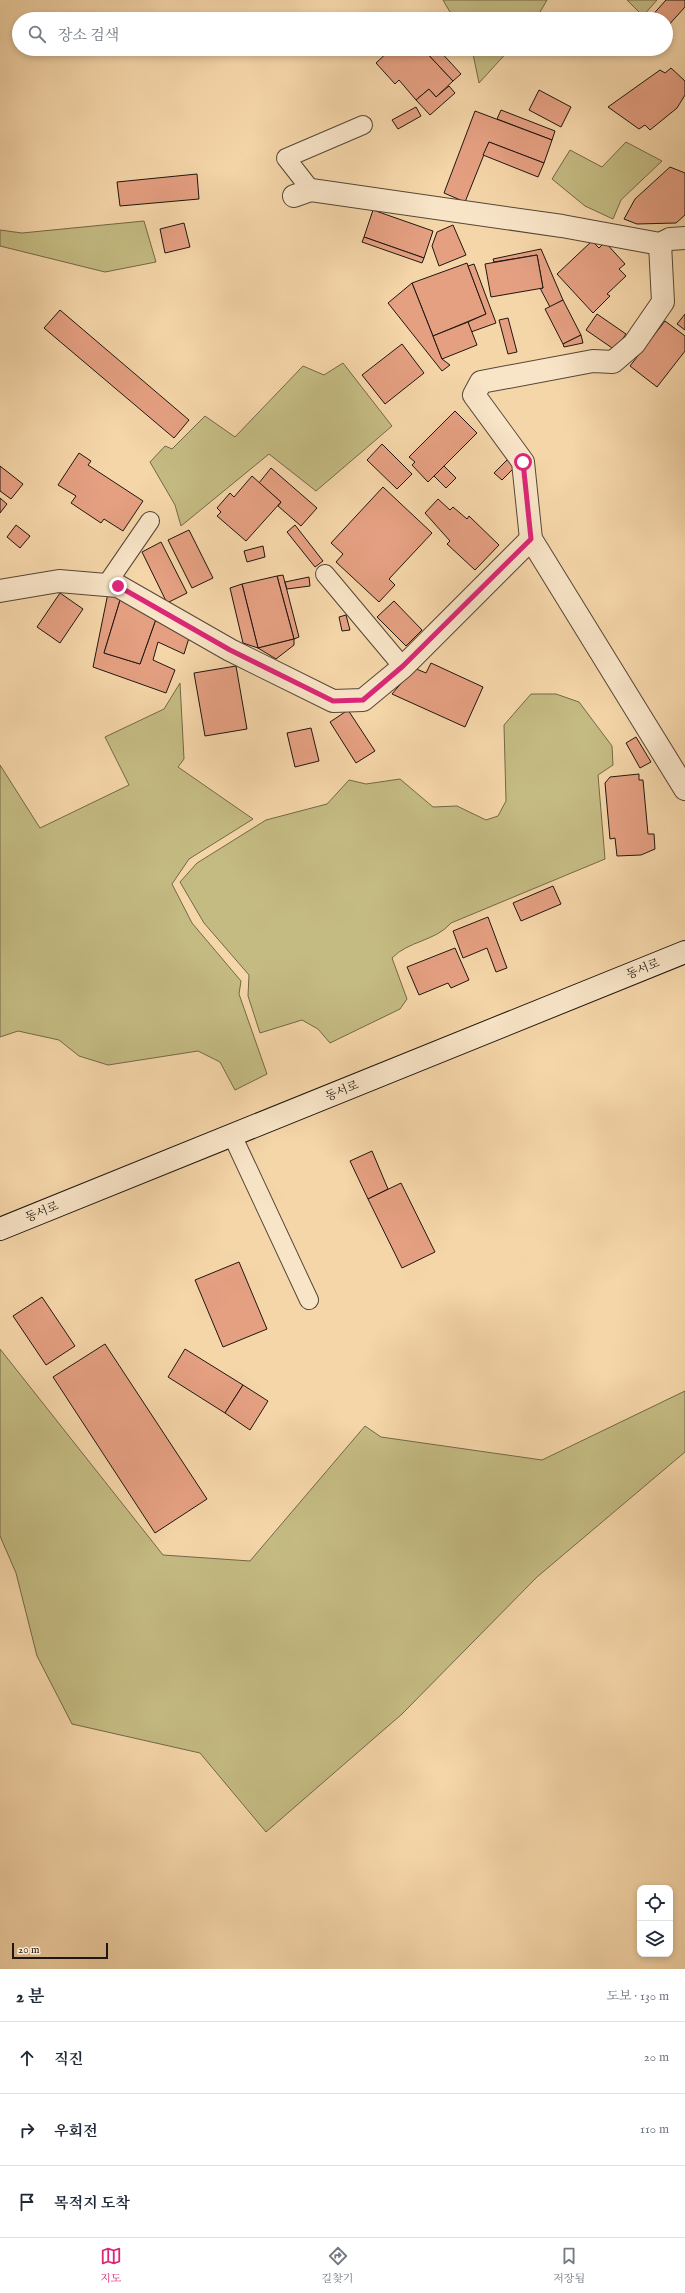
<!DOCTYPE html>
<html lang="ko">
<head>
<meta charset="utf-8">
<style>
	:root { --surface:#fff; --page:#f6f6f7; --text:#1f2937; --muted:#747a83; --line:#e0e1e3; --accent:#db2777 }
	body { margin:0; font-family:"IM FELL English","Noto Serif KR",serif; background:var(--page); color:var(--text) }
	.controls { position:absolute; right:12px; bottom:12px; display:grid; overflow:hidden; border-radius:8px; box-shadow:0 2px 6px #0003 }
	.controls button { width:36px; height:36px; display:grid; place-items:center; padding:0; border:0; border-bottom:1px solid var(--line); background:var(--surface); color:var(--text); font:20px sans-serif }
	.scale { position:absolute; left:12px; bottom:10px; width:96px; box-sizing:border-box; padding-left:4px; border:2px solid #20160f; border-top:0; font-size:11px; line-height:14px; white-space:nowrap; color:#20160f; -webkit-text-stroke:3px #f8e4c7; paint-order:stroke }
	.stop { position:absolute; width:12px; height:12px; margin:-9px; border:3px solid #db2777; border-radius:50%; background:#fff }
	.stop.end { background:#db2777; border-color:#fff; box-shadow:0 1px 4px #0008 }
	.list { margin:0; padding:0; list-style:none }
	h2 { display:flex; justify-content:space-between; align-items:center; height:52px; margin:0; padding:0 16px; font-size:17px }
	h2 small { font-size:13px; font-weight:400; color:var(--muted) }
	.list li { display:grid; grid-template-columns:26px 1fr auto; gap:12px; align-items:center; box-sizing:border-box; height:72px; padding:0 16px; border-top:1px solid var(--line) }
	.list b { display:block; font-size:15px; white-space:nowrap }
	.list em { font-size:13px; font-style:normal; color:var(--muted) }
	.icon { flex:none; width:22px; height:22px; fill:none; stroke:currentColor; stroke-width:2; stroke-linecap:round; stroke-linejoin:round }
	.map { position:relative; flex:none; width:685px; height:1969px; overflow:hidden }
	.search { position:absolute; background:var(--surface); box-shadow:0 2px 6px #0003; left:12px; right:12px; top:12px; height:44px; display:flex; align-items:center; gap:10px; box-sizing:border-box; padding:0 14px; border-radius:22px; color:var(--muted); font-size:15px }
	.sheet { height:268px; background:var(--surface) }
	nav { display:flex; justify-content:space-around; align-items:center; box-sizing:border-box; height:56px; border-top:1px solid var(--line); background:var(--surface); font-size:11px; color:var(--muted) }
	nav a { display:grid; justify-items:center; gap:2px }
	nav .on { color:var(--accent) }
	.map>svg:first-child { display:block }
	.green { fill:#c4bb82; stroke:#726848 }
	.building { fill:#e5a082; stroke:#20160f }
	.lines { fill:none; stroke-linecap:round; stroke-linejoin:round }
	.service-casing { stroke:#554636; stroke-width:20 }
	.minor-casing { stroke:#554636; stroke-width:24 }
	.secondary-casing { stroke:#20160f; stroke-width:24 }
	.service { stroke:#f8e4c7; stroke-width:18 }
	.minor { stroke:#f8e4c7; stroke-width:22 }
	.secondary { stroke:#f8e4c7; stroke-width:22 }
	.route { stroke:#db2777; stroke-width:5 }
	.labels { text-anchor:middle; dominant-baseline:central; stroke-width:3; stroke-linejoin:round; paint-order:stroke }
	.street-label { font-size:12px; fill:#20160f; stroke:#f8e4c7 }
</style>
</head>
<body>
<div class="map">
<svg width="685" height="1969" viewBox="0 0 685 1969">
	<rect width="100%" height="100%" fill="#f5d6a9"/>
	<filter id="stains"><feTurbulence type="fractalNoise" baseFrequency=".005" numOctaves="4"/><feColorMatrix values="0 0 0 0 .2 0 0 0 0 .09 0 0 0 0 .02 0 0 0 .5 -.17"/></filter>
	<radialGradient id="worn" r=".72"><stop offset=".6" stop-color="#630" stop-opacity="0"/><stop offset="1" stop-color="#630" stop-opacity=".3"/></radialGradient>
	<!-- green -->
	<g class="green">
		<path d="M443,0H547L536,19H454Z"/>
		<path d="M627,0H657L643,16Z"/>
		<path d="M472,49H510L479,83Z"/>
		<path d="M626,142L662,161L621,200L613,219L585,206L552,179L570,150L602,167Z"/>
		<path d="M144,221L156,262L105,272L0,246V230L22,233Z"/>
		<path d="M343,363L392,426L316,491L269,454L181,526L175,505L150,462L165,446L172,449L205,416L235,437L303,366L324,375Z"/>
		<path d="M180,683L184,759L178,767L253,819L189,859L172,884L192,923L241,981L239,994L267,1074L235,1090L220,1062L198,1051L108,1065L79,1056L59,1040L18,1031L0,1037V765L40,828L129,785L105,737L164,709Z"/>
		<path d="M531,694H556L579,702L612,746L613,765L598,775L605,859L451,923C436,941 408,941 392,958L407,999L400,1009L330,1043L318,1029L302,1020L260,1033L248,996L249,975L204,923L180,882L197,863L266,820L327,804L349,780L366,784L400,779L433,807L457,806L486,820L498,816L506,801L504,725Z"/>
		<path d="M0,1349L163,1555L250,1561L365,1426L381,1437L542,1460L685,1391V1452L537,1577L402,1714L266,1832L200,1753L72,1724L37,1656L16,1573L0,1536Z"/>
	</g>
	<!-- building -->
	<g class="building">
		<path d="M666,0H685V7L666,28V19H649Z"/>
		<path d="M391,49H423L453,81L436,97L429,89L416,100L399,80L395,84L376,63Z"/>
		<path d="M423,49H438L461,74L453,81Z"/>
		<path d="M671,68L685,81V95L677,108L650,130L645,125L639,129L608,107L660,70L665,73Z"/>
		<path d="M449,86L455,93L430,115L416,100L429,89L436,97Z"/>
		<path d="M539,90L571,107L561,127L529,110Z"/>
		<path d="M416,107L421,116L398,129L392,120Z"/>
		<path d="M501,110L555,131L552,140L497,119Z"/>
		<path d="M475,111L552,140L544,163L489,142L465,202L444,193Z"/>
		<path d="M489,142L544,163L538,177L483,155Z"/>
		<path d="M670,167L685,173V215L676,223L637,224L624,219L635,199Z"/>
		<path d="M197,174L199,199L120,206L117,182Z"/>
		<path d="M373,210L433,231L424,258L364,237Z"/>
		<path d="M184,223L190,247L165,253L160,229Z"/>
		<path d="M453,225L466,255L439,266L432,246L437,232Z"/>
		<path d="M364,237L424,258L422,263L362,242Z"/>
		<path d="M592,241L599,248L605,242L625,264L619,269L626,276L607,294L610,296L593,313L557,274Z"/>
		<path d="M541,249L563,300L550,307L540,288H543L537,255L494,262L493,259Z"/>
		<path d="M537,255L543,288L491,297L485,264Z"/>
		<path d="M467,263L486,314L433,336L412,283Z"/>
		<path d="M474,264L496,323L471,332L468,322L486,314L468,266Z"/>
		<path d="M412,283L442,359L450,365L442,371L388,303Z"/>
		<path d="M563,300L581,335L563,344L545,309Z"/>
		<path d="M60,310L189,420L174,438L44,328Z"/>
		<path d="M597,314L626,334L615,350L586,330Z"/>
		<path d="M685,314V330L677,324Z"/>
		<path d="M508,318L517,352L508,354L499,320Z"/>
		<path d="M665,321L685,336V351L657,387L630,366Z"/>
		<path d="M468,322L477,345L442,359L433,336Z"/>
		<path d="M581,335L583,343L564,347L563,344Z"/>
		<path d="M402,344L424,373L385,404L362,375Z"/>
		<path d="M455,411L477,433L428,482L412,465L415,462L409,457Z"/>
		<path d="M382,444L412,474L397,489L367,460Z"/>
		<path d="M79,453L91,461L88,465L143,501L123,531L104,519L101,523L71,503L76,496L58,485Z"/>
		<path d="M508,459L515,467L502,480L494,473Z"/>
		<path d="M0,466L23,484L11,499L0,491Z"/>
		<path d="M444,466L456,478L446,488L434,476Z"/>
		<path d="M271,468L317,508L301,526L278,506L281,502L259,483Z"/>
		<path d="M252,476L281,502L246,541L217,516L221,512L217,508L230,493L234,497Z"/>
		<path d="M383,487L432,533L389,579L395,585L379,602L336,562L343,554L331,543Z"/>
		<path d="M0,498L7,504L0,513Z"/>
		<path d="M438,499L450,510L453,507L467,519L469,516L499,545L475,570L447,544L450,541L425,513Z"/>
		<path d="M16,525L30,536L20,548L7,537Z"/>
		<path d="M295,525L323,561L315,567L287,532Z"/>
		<path d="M189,530L213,578L192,588L168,540Z"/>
		<path d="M161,542L187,593L167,603L142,552Z"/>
		<path d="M263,546L265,557L247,562L244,551Z"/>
		<path d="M283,575L299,637L294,639L277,576Z"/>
		<path d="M277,576L294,639L258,648L242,584Z"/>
		<path d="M309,577L310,586L287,589L285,582Z"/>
		<path d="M242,584L258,648L243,643L230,588Z"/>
		<path d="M60,593L83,609L60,643L37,627Z"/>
		<path d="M108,593L121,597L104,653L140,664L156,619L189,638L184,654L158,642L153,660L175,670L166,693L93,667Z"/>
		<path d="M121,597L156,619L140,664L104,653Z"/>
		<path d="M394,601L422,630L406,646L377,617Z"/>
		<path d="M346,615L350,630L342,631L339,617Z"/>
		<path d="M294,639V645L276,659L258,648Z"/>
		<path d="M431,663L483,687L465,727L392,694L414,668L426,673Z"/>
		<path d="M236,666L247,729L205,736L194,673Z"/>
		<path d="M348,710L375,751L356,763L330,722Z"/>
		<path d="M311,728L319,761L295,767L287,733Z"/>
		<path d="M636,737L651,762L640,768L626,743Z"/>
		<path d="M639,774V780H643L648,834H654L655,849L641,855L617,856L615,838L610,839L605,783L610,777Z"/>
		<path d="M553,886L561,904L521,921L513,903Z"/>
		<path d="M488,917L507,968L496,972L487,948L463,958L453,931Z"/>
		<path d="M455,948L469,980L451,988L448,983L419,995L407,967Z"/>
		<path d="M372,1151L388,1189L368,1199L350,1161Z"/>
		<path d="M401,1183L435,1252L402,1268L368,1199Z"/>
		<path d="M239,1262L267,1329L223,1347L195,1280Z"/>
		<path d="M42,1297L75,1346L46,1365L13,1316Z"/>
		<path d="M105,1344L207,1499L155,1533L53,1377Z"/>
		<path d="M185,1349L243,1385L225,1413L168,1377Z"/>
		<path d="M243,1385L268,1401L250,1430L225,1413Z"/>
	</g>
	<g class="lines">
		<defs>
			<g id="service">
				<path d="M311,190L286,158L363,125"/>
				<path d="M325,574L403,667"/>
				<path d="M106,585L150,521"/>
				<path d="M232,1135L309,1300"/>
			</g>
			<g id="minor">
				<path d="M294,196L311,190L562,226L660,244L670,239L685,238"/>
				<path d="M660,244L663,302L634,344L613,362L593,361L481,382L474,395L523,462L531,539L685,789"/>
				<path d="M0,591L59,581L118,586L230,650L333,701L363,700L403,667L531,539"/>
			</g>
			<path id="secondary" d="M0,1229L685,952"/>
		</defs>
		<!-- service casing -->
		<use href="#service" class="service-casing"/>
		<!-- minor casing -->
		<use href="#minor" class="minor-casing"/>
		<!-- secondary casing -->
		<use href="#secondary" class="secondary-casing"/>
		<!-- service -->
		<use href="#service" class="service"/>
		<!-- minor -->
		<use href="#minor" class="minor"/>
		<!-- secondary -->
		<use href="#secondary" class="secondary"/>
	</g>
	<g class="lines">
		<!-- route -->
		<path class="route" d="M118,586L230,650L333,701L363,700L403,666L531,539L523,462"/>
	</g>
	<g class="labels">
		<!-- street labels -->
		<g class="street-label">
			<text transform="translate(643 969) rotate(-22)">동서로</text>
			<text transform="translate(342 1091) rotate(-22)">동서로</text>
			<text transform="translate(42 1212) rotate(-22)">동서로</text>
		</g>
	</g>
	<rect width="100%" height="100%" filter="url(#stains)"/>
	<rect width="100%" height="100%" fill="url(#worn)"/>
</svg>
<div class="controls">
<button><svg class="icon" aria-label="locate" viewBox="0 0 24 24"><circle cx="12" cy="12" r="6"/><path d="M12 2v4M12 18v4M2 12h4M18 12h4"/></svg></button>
<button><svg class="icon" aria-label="layers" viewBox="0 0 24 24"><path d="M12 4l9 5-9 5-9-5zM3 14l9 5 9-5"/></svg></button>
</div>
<div class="scale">20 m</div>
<div class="stop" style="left:523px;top:462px"></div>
<div class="stop end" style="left:118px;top:586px"></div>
<div class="search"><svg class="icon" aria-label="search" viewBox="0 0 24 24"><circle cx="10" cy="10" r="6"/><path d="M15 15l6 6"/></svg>장소 검색</div>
</div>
<section class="sheet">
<h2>2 분<small>도보 · 130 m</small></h2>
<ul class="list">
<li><svg class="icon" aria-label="ahead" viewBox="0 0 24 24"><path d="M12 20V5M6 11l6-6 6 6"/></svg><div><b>직진</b></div><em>20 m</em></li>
<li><svg class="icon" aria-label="right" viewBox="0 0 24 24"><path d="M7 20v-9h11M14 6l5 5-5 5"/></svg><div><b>우회전</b></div><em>110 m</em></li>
<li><svg class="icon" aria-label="arrive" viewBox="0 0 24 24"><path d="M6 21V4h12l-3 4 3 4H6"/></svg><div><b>목적지 도착</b></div></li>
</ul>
</section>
<nav>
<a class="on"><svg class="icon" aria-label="map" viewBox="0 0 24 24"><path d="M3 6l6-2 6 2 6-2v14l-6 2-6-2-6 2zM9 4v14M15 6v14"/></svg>지도</a>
<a><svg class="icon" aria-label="directions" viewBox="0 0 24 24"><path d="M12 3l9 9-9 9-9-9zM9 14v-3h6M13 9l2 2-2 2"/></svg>길찾기</a>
<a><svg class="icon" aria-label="saved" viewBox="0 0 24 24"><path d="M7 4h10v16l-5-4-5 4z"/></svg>저장됨</a>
</nav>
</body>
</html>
